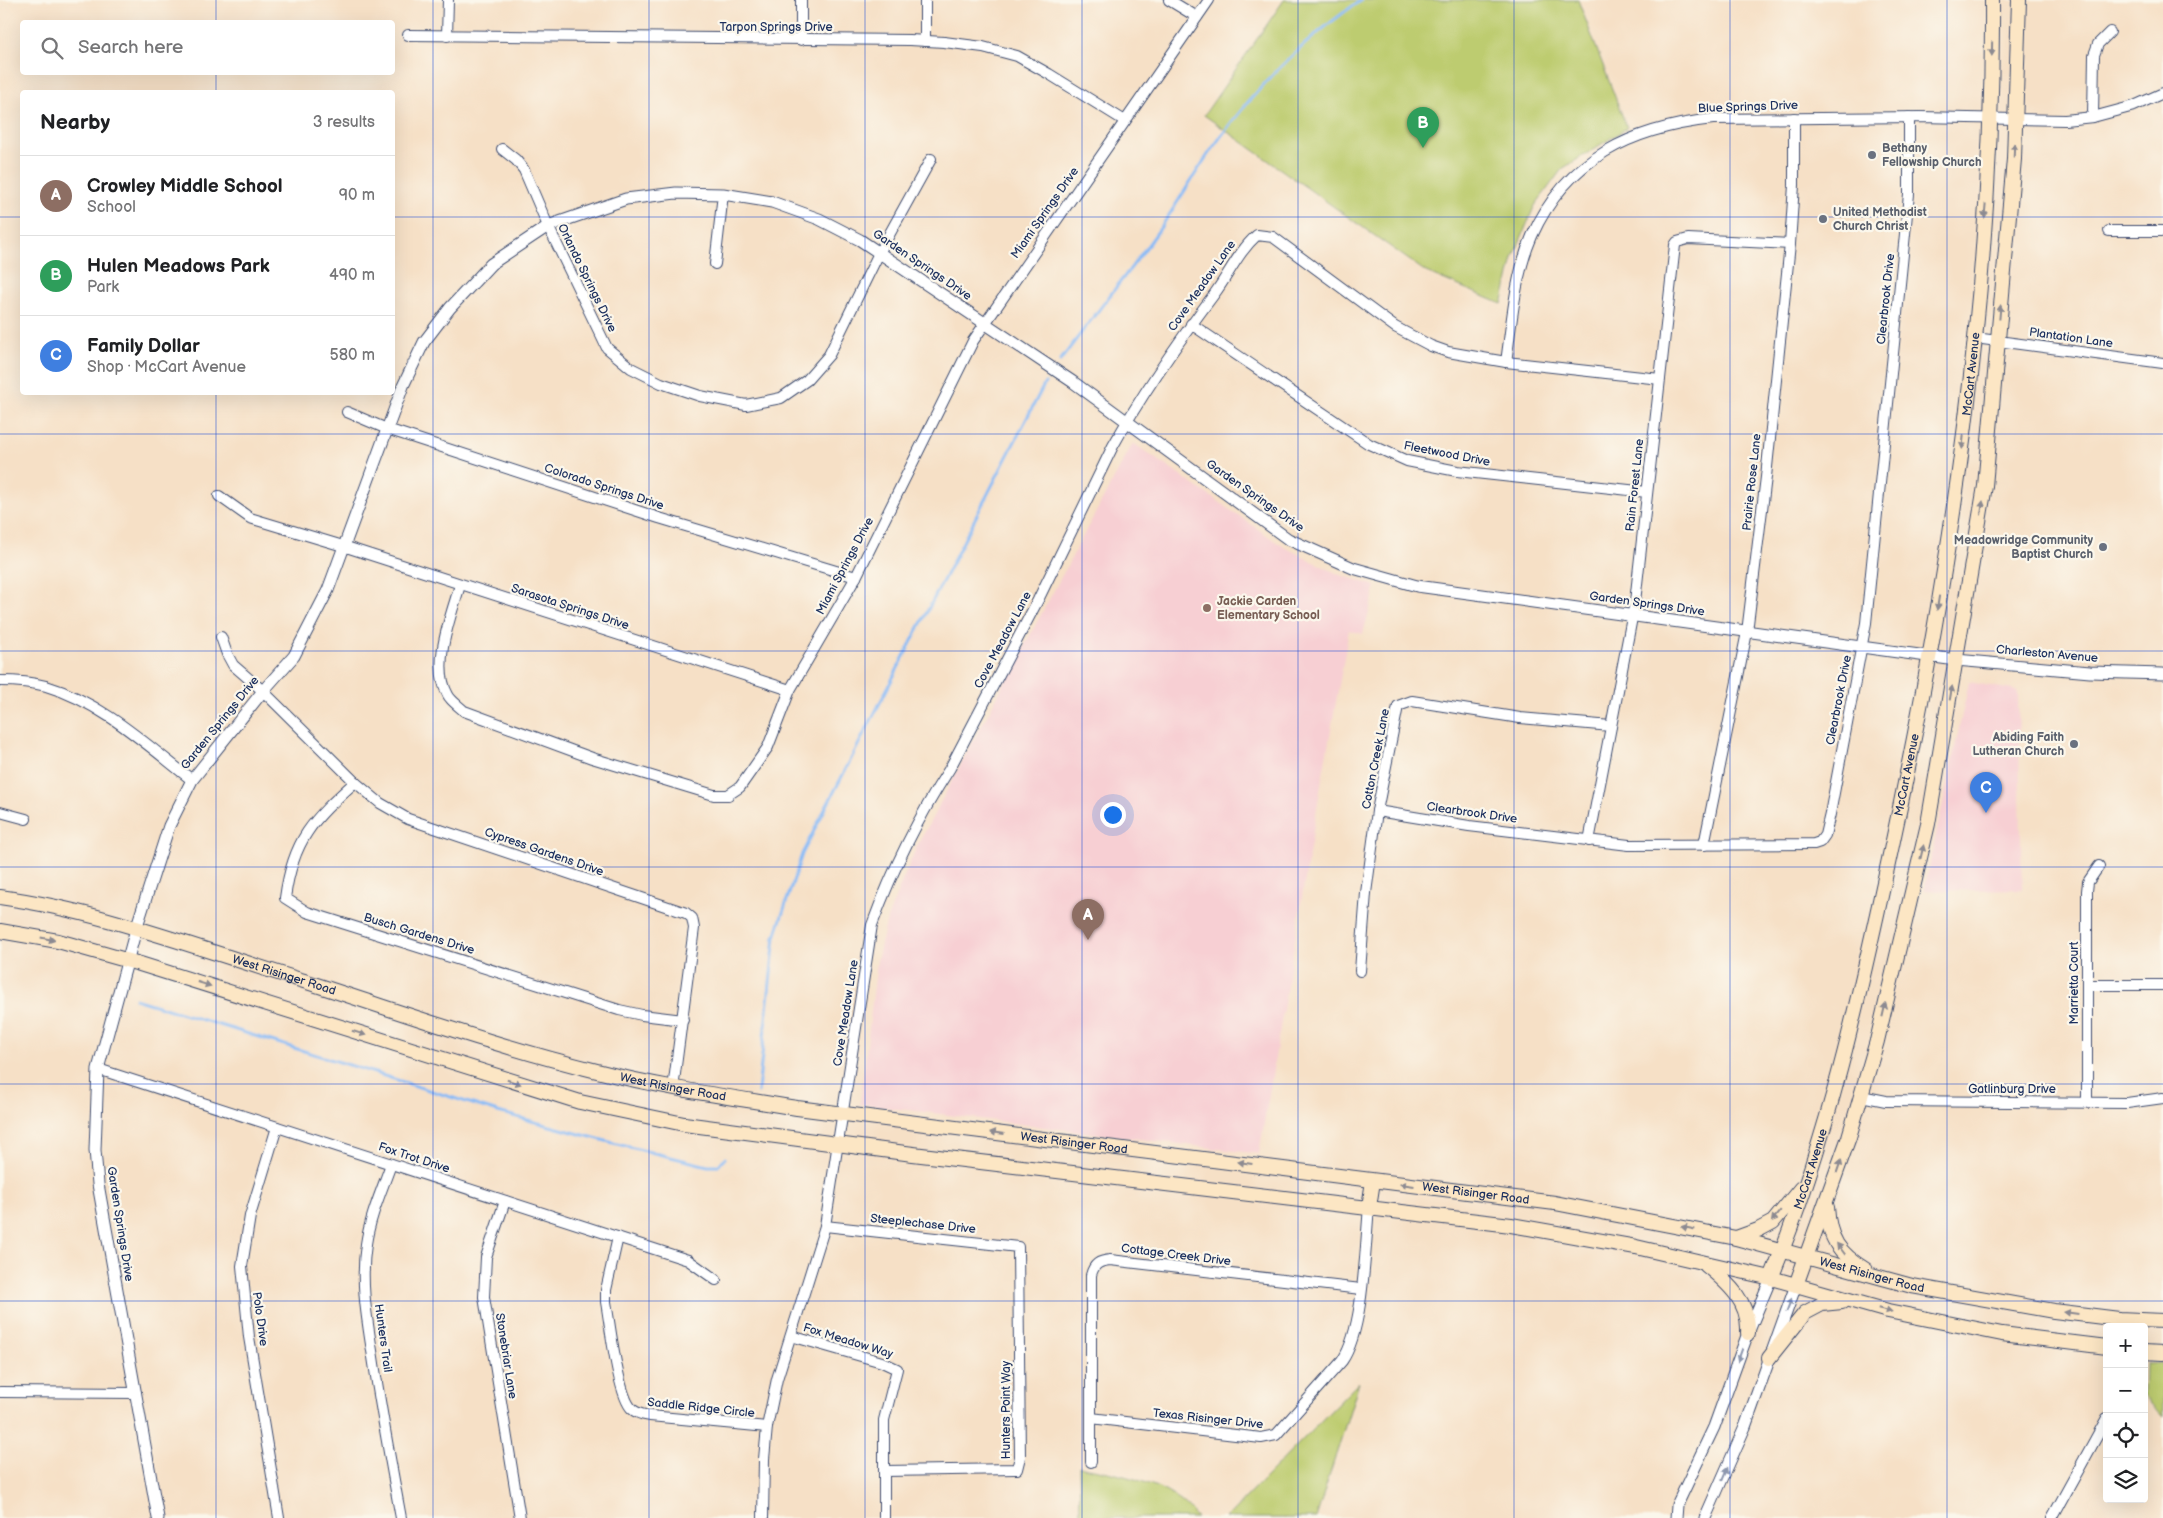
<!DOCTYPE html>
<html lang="en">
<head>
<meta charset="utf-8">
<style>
	:root { --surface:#fff; --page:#f2f2f2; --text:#202124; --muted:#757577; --line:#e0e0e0; --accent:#1f6fb2 }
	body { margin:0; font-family:"Balsamiq Sans",sans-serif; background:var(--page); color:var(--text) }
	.controls { position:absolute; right:15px; bottom:15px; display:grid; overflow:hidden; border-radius:5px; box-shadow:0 5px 20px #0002 }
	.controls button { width:45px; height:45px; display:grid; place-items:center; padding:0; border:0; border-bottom:1px solid var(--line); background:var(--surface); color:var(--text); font:25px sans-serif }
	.you { position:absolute; left:1112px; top:814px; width:18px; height:18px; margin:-12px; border:4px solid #fff; border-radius:50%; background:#1a73e8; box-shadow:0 0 0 8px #1a73e833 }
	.badge { display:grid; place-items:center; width:32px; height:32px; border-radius:50%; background:var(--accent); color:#fff; font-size:16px; font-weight:700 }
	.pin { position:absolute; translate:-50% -41px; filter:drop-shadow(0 1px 2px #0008) }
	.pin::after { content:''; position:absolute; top:26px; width:18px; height:15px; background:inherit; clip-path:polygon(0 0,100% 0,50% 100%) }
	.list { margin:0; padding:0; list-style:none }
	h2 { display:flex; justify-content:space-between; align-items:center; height:65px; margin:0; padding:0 20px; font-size:21px }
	h2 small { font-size:16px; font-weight:400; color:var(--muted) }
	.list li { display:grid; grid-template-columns:32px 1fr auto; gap:15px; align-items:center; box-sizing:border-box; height:80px; padding:0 20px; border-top:1px solid var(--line) }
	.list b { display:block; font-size:19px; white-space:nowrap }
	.list p { margin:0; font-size:16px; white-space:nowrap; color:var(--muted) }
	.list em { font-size:16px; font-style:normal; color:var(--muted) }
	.icon { flex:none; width:28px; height:28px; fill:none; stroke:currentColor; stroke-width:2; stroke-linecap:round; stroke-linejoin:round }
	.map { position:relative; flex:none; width:2163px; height:1518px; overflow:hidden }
	.search { position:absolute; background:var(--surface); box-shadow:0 5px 20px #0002; left:20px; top:20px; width:375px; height:55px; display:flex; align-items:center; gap:12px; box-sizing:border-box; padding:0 18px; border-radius:5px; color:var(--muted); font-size:19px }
	.panel { position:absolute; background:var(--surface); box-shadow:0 5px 20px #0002; left:20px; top:90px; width:375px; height:305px; border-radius:5px }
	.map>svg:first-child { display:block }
	.built { fill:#f7cfd3 }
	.green { fill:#bdcc6f; stroke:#6c7e66 }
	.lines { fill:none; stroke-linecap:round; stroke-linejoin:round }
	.stream { stroke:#8abbf6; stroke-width:3 }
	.minor-casing { stroke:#3c4a6e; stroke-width:12 }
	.tertiary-casing { stroke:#3c4a6e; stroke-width:13 }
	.secondary-casing { stroke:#3c4a6e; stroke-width:16 }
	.minor { stroke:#fff; stroke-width:10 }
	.tertiary { stroke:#fff; stroke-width:11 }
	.secondary { stroke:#fce6c4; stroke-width:14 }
	.oneway { fill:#8c8a91 }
	.oneway2 { fill:#8d97ae }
	.grid { fill:none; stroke:#1d4ed8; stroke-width:1; stroke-opacity:0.55 }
	.worship-dot { fill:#6b7280; stroke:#fbf7ec; stroke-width:2 }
	.education-dot { fill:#8d6e63; stroke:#fbf7ec; stroke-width:2 }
	.labels { text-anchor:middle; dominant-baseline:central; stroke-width:4.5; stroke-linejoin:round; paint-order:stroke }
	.street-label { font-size:12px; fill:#1b2f5e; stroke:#fbf7ec }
	.worship-label { font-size:12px; font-weight:bold; fill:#5b616d; stroke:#fbf7ec; text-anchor:start }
	.education-label { font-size:12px; font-weight:bold; fill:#785e54; stroke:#fbf7ec; text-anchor:start }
</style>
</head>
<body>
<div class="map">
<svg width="2163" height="1518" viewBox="0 0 2163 1518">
	<rect width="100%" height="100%" fill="#fbf7ec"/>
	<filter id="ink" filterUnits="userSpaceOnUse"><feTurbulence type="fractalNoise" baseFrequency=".02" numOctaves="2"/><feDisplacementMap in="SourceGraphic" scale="10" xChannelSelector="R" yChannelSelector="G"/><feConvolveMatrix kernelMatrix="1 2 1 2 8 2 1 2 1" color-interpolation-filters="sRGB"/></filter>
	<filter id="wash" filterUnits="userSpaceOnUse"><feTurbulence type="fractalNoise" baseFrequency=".0096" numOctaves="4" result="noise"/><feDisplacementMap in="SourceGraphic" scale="20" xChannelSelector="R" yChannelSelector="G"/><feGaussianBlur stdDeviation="1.12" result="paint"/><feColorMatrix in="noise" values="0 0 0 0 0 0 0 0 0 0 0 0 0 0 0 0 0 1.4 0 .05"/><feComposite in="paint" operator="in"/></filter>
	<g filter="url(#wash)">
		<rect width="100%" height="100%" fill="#f6e0c6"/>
		<!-- built -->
		<g class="built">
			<path d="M1133,443L1284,547L1340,575L1376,586L1363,634L1349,630L1316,813L1259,1154L860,1104L877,961L887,919L900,886L916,848Z"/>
			<path d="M1969,682L2018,691L2022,889L1924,891Z"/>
		</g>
		<!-- green -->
		<g class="green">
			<path d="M1284,0H1578L1627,128L1562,169L1534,207L1513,258L1502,304L1426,272L1204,115Z"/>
			<path d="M2163,1363V1416L2144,1395L2145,1364Z"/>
			<path d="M1359,1382L1316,1518H1226Z"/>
			<path d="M1079,1466C1120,1475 1171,1482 1197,1518H1080Z"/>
		</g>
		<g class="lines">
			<!-- stream -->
			<g class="stream">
				<path d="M1060,361C1092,318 1125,277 1156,234C1177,205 1194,174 1214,146C1254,89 1305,39 1361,0"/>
				<path d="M135,999L359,1068L498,1112L617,1144L708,1166H718L725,1158"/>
				<path d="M758,1092L775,937L802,854L1045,383"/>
			</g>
		</g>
	</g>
	<g filter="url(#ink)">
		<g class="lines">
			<defs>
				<g id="minor">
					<path d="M925,0V41"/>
					<path d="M1169,0L1197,17"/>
					<path d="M408,35L910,40L944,42L983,47L1017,56L1049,74L1125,121"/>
					<path d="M447,36L448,0"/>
					<path d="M801,40V0"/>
					<path d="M2093,117L2094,55L2098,44L2110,32"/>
					<path d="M502,149L516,160L524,170L548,226L607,348L631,368L661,383L700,396L746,405L781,398L807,380L829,355L879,253L931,159"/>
					<path d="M2109,231H2163"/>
					<path d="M715,264L723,194"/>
					<path d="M1191,324L1369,444L1407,461L1457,471L1647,492"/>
					<path d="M1975,338L2163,363"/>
					<path d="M1506,362C1512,321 1515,275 1532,236C1567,158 1632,128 1713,119L1920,117L2065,120L2093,117L2134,106L2163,93"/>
					<path d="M347,412L387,429L659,518L856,577"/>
					<path d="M219,496L250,518L343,546L790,690"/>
					<path d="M460,585C451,616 431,665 448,695C451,701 459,706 464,711L592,758L714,795H728L740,787L768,747L790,690L856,577L973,341L1209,0"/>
					<path d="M221,637L227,654L233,665L263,691L355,782L380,803L408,819L686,913L692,918L694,928L673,1089"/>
					<path d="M0,681C15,681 31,682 46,686C101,702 147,745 192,780"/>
					<path d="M355,782C313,820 293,839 285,898L307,912L619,1010L642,1015L683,1020"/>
					<path d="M1377,811L1469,826L1629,845L1814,844L1820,842L1825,835L1830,814L1866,623L1909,194V117"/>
					<path d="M0,812L26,819"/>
					<path d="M1589,841L1635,602L1675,245L1677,242L1688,239L1790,244"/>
					<path d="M1704,845L1747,632L1766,477L1790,244L1794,185V118"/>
					<path d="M1360,971L1366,893L1377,811L1398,706L1412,701L1520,718L1611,726"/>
					<path d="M2087,985H2163"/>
					<path d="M98,1069L688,1260L716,1280"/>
					<path d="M1861,1096L1886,1101L2127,1103L2163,1098"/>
					<path d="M2087,1102V891L2088,882L2099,866"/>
					<path d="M277,1127L250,1216L242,1266L249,1337L279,1518"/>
					<path d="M391,1164C382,1190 370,1216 366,1244C360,1282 367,1319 373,1357C381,1411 391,1464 401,1518"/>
					<path d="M505,1201L486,1257L484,1297L520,1518"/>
					<path d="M825,1226L1018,1247L1020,1457L1017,1469L884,1471"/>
					<path d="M618,1237L606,1290V1302C610,1324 618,1396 632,1409C637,1414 644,1415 650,1416L767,1427"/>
					<path d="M791,1336L882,1362L897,1369L884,1420V1518"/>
					<path d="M0,1392L136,1393"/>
					<path d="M1091,1418L1261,1438L1276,1435L1342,1361C1364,1329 1365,1248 1369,1207"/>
					<path d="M1091,1462V1275C1094,1264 1099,1261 1110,1260L1361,1289"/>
					<path d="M763,1518L764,1459L767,1427L777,1379L825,1226L872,925C892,871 919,816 950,768L1038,600L1113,446C1143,392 1178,342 1215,293C1229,274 1239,251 1257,235L1273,237L1395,327L1431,346L1448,352L1506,362L1660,379"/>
					<path d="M2052,1518L2107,1418"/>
				</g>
				<g id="tertiary">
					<path d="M158,1518L98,1184L95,1150L98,1069L136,929L169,826L192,780L263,691L294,656L328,590L403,386L424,342L450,308L491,264L548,226L626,199L676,193L723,194L772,202L819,219L860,240L1073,382L1288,539L1353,568L1417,586L1956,660L2090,672L2163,674"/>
					<path d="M1676,1518L1677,1505L1714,1427L1748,1333L1771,1278"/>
					<path d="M1705,1518L1745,1427L1796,1285"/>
				</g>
				<g id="secondary">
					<path id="s1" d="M0,897C102,911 205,951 304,981C401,1012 498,1047 597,1071C663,1088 730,1097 797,1108L1555,1203L1736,1238L1912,1286L2054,1311L2119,1319L2163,1321"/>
					<path d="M0,931L58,941L140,964L580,1102L684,1124L913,1154L1511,1225L1636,1247L1771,1278L1888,1311L2002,1334L2107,1347"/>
					<path d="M1369,1207L1373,1181"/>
					<path d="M1827,1207C1829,1239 1838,1253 1866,1270"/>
					<path d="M1736,1238L1758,1230L1773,1222L1801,1188"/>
					<path d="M1706,1265C1728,1283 1750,1302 1748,1333"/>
					<path id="s2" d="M1771,1278C1828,1141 1860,994 1891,850C1951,571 1994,286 1992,0"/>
					<path d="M1796,1285L1849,1137L1877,1041L1928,824L1985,486L2014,159L2019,0"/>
					<path d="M2144,1352L2163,1353"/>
					<path d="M1769,1358L1805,1313L1822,1304L1842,1302"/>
				</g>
			</defs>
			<!-- minor casing -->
			<use href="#minor" class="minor-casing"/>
			<!-- tertiary casing -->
			<use href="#tertiary" class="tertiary-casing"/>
			<!-- secondary casing -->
			<use href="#secondary" class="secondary-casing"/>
			<!-- minor -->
			<use href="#minor" class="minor"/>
			<!-- tertiary -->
			<use href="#tertiary" class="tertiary"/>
			<!-- secondary -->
			<use href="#secondary" class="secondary"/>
		</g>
		<!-- one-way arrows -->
		<defs><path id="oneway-solid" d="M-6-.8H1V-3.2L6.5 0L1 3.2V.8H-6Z" transform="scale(1.25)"/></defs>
		<g class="oneway">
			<use href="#oneway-solid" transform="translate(1992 49) rotate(91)"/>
			<use href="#oneway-solid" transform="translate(2014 150) rotate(-88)"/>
			<use href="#oneway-solid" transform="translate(1985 211) rotate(95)"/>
			<use href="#oneway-solid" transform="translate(2000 312) rotate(-85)"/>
			<use href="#oneway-solid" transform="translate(1963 442) rotate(96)"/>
			<use href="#oneway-solid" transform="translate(1982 508) rotate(-82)"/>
			<use href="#oneway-solid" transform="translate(1938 603) rotate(99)"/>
			<use href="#oneway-solid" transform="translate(1951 693) rotate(-80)"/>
			<use href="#oneway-solid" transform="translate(1922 852) rotate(-77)"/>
			<use href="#oneway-solid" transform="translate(48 939) rotate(12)"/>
			<use href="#oneway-solid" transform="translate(204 984) rotate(17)"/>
			<use href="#oneway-solid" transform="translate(1884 1010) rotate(-77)"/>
			<use href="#oneway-solid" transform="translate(359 1033) rotate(18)"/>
			<use href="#oneway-solid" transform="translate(514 1082) rotate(17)"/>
			<use href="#oneway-solid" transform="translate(997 1133) rotate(-173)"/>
			<use href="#oneway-solid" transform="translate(1245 1163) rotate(-172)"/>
			<use href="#oneway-solid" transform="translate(1839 1166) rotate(-71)"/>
			<use href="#oneway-solid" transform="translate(1407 1185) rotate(-173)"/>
			<use href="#oneway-solid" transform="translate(1776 1216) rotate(129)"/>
			<use href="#oneway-solid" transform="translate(1688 1228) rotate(-169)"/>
			<use href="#oneway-solid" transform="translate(1841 1249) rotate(-127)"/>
			<use href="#oneway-solid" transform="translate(1885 1310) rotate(14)"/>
			<use href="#oneway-solid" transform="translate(2071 1313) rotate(-173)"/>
		</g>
		<g class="oneway2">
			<use href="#oneway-solid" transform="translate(1789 1305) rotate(-69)"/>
			<use href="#oneway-solid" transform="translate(1740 1355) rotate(110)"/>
			<use href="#oneway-solid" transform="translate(1725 1474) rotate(-67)"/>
		</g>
	</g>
	<!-- grid -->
	<path class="grid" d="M216,0V22M433,0V1518M649,0V1518M865,0V1518M1082,0V1518M1298,0V1518M1514,0V1518M1730,0V1518M1947,0V1518M216,72V92M0,217H22M392,217H2163M216,392V1518M0,434H2163M0,651H2163M0,867H2163M0,1084H2163M0,1301H2163"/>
	<!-- markers -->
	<g class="worship-dot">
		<circle cx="1872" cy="155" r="5"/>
		<circle cx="1823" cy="219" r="5"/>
		<circle cx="2103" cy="547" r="5"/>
		<circle cx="2074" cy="744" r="5"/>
	</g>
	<circle class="education-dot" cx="1207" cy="608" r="5"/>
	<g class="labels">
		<!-- street labels -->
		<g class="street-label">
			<text x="776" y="27">Tarpon Springs Drive</text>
			<text transform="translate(1748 107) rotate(-2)">Blue Springs Drive</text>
			<text transform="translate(1045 213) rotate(-55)">Miami Springs Drive</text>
			<text transform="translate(922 265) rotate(34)">Garden Springs Drive</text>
			<text transform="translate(587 278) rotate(64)">Orlando Springs Drive</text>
			<text transform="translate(1202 286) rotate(-55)">Cove Meadow Lane</text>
			<text transform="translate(1886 299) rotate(-84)">Clearbrook Drive</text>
			<text transform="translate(2071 338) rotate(8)">Plantation Lane</text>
			<text stroke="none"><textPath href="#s2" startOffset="928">McCart Avenue</textPath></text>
			<text transform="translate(1447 454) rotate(11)">Fleetwood Drive</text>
			<text transform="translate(1752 482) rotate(-84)">Prairie Rose Lane</text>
			<text transform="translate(1635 485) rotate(-84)">Rain Forest Lane</text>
			<text transform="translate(604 487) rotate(18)">Colorado Springs Drive</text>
			<text transform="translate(1255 496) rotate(35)">Garden Springs Drive</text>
			<text transform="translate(845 566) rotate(-62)">Miami Springs Drive</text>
			<text transform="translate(1647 604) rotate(8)">Garden Springs Drive</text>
			<text transform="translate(570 607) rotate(18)">Sarasota Springs Drive</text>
			<text transform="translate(1003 640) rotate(-62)">Cove Meadow Lane</text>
			<text transform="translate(2047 654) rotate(5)">Charleston Avenue</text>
			<text transform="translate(1839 700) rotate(-79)">Clearbrook Drive</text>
			<text transform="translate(220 723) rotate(-51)">Garden Springs Drive</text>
			<text transform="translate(1376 759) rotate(-79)">Cotton Creek Lane</text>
			<text stroke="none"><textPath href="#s2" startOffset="522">McCart Avenue</textPath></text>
			<text transform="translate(1472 813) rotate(8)">Clearbrook Drive</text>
			<text transform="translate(544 852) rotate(19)">Cypress Gardens Drive</text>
			<text transform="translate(419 934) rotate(17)">Busch Gardens Drive</text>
			<text stroke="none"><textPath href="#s1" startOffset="295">West Risinger Road</textPath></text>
			<text transform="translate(2074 983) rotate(-90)">Marrietta Court</text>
			<text transform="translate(846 1013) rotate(-81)">Cove Meadow Lane</text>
			<text stroke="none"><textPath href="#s1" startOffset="700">West Risinger Road</textPath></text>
			<text x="2012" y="1089">Gatlinburg Drive</text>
			<text stroke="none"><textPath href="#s1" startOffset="1105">West Risinger Road</textPath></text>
			<text transform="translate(414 1158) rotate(18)">Fox Trot Drive</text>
			<text stroke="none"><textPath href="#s2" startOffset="116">McCart Avenue</textPath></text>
			<text stroke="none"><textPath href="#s1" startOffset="1510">West Risinger Road</textPath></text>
			<text transform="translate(120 1224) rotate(81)">Garden Springs Drive</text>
			<text transform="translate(923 1224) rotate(6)">Steeplechase Drive</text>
			<text transform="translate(1176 1255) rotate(7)">Cottage Creek Drive</text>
			<text stroke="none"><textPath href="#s1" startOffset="1915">West Risinger Road</textPath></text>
			<text transform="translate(260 1319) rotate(82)">Polo Drive</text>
			<text transform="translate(383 1338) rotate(82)">Hunters Trail</text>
			<text transform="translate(848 1341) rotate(17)">Fox Meadow Way</text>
			<text transform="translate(506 1356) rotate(81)">Stonebriar Lane</text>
			<text transform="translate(701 1408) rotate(6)">Saddle Ridge Circle</text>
			<text transform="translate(1006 1410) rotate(-90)">Hunters Point Way</text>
			<text transform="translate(1208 1419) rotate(6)">Texas Risinger Drive</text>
		</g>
		<!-- worship labels -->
		<g class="worship-label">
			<text x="1882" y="148">Bethany<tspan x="1882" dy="14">Fellowship Church</tspan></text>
			<text x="1833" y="212">United Methodist<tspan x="1833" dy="14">Church Christ</tspan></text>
			<text x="2093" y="540" text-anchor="end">Meadowridge Community<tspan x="2093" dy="14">Baptist Church</tspan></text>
			<text x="2064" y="737" text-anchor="end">Abiding Faith<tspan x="2064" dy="14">Lutheran Church</tspan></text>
		</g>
		<!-- education labels -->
		<g class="education-label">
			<text x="1217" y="601">Jackie Carden<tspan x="1217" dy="14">Elementary School</tspan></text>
		</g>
	</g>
</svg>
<div class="controls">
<button>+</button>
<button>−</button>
<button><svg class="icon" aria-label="locate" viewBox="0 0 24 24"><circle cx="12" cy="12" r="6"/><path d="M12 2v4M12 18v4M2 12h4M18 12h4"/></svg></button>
<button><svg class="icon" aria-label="layers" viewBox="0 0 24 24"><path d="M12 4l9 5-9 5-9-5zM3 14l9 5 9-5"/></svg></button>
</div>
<div class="you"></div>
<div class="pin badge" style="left:1088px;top:940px;background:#8d6e63">A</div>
<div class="pin badge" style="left:1423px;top:148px;background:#2e9e5b">B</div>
<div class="pin badge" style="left:1986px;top:813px;background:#3f7fe0">C</div>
<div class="search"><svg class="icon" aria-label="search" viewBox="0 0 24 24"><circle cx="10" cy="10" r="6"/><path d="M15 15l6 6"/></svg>Search here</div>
<section class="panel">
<h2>Nearby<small>3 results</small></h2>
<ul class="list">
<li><span class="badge" style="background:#8d6e63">A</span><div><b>Crowley Middle School</b><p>School</p></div><em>90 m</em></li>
<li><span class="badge" style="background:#2e9e5b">B</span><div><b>Hulen Meadows Park</b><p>Park</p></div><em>490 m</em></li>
<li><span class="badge" style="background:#3f7fe0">C</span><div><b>Family Dollar</b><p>Shop · McCart Avenue</p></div><em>580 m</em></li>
</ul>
</section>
</div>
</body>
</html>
